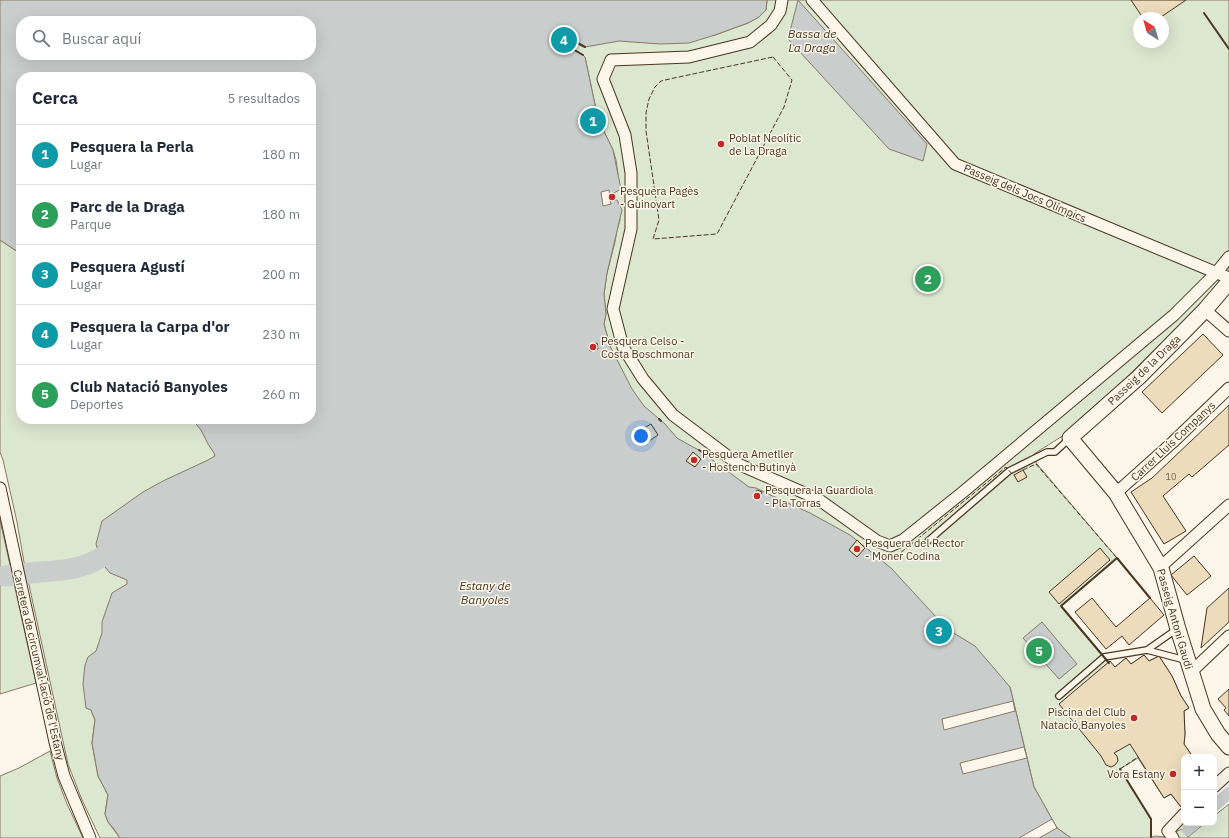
<!DOCTYPE html>
<html lang="es">
<head>
<meta charset="utf-8">
<style>
	:root { --surface:#fff; --page:#f2f2f3; --text:#1f2937; --muted:#747a83; --line:#e0e1e3; --accent:#c62828 }
	body { margin:0; font-family:"IBM Plex Sans",sans-serif; background:var(--page); color:var(--text) }
	.controls { position:absolute; right:12px; bottom:12px; display:grid; overflow:hidden; border-radius:8px; box-shadow:0 4px 16px #0002 }
	.controls button { width:36px; height:36px; display:grid; place-items:center; padding:0; border:0; border-bottom:1px solid var(--line); background:var(--surface); color:var(--text); font:20px sans-serif }
	.compass { position:absolute; left:1133px; top:12px; width:36px; height:36px; border-radius:50%; background:var(--surface); box-shadow:0 4px 16px #0002; rotate:323deg }
	.you { position:absolute; left:641px; top:436px; width:14px; height:14px; margin:-10px; border:3px solid #fff; border-radius:50%; background:#1a73e8; box-shadow:0 0 0 6px #1a73e833 }
	.badge { display:grid; place-items:center; width:26px; height:26px; border-radius:50%; background:var(--accent); color:#fff; font-size:13px; font-weight:700 }
	.pin { position:absolute; translate:-50% -50%; border:2px solid #fff; box-shadow:0 1px 4px #0006 }
	.list { margin:0; padding:0; list-style:none }
	h2 { display:flex; justify-content:space-between; align-items:center; height:52px; margin:0; padding:0 16px; font-size:17px }
	h2 small { font-size:13px; font-weight:400; color:var(--muted) }
	.list li { display:grid; grid-template-columns:26px 1fr auto; gap:12px; align-items:center; box-sizing:border-box; height:60px; padding:0 16px; border-top:1px solid var(--line) }
	.list b { display:block; font-size:15px; white-space:nowrap }
	.list p { margin:0; font-size:13px; white-space:nowrap; color:var(--muted) }
	.list em { font-size:13px; font-style:normal; color:var(--muted) }
	.icon { flex:none; width:22px; height:22px; fill:none; stroke:currentColor; stroke-width:2; stroke-linecap:round; stroke-linejoin:round }
	.map { position:relative; flex:none; width:1229px; height:838px; overflow:hidden }
	.search { position:absolute; background:var(--surface); box-shadow:0 4px 16px #0002; left:16px; top:16px; width:300px; height:44px; display:flex; align-items:center; gap:10px; box-sizing:border-box; padding:0 14px; border-radius:16px; color:var(--muted); font-size:15px }
	.panel { position:absolute; background:var(--surface); box-shadow:0 4px 16px #0002; left:16px; top:72px; width:300px; height:352px; border-radius:16px }
	.map>svg:first-child { display:block }
	.green { fill:#dce7d0; stroke:#887966; fill-rule:evenodd }
	.water { fill:#c9cecd; stroke:#887966; fill-rule:evenodd }
	.pier { fill:#fbf6e9; stroke:#887966 }
	.lines { fill:none; stroke-linecap:round; stroke-linejoin:round }
	.stream { stroke:#c9cecd; stroke-width:3.5 }
	.canal { stroke:#c9cecd; stroke-width:12 }
	.river { stroke:#c9cecd; stroke-width:21 }
	.building { fill:#ecdcbc; stroke:#4a3520 }
	.lane-casing { stroke:#4a3520; stroke-width:8 }
	.street-casing { stroke:#4a3520; stroke-width:13 }
	.secondary-casing { stroke:#4a3520; stroke-width:17 }
	.lane { stroke:#fbf6e9; stroke-width:5.5 }
	.street { stroke:#fbf6e9; stroke-width:11 }
	.secondary { stroke:#fbf6e9; stroke-width:15 }
	.fence { stroke:#4a3520; stroke-width:1; stroke-dasharray:5 2; stroke-linecap:butt }
	.wall { stroke:#4a3520; stroke-width:2 }
	.poi-dot { fill:#c62828; stroke:#fbf6e9; stroke-width:1.5 }
	.labels { text-anchor:middle; dominant-baseline:central; stroke-width:3; stroke-linejoin:round; paint-order:stroke }
	.number-label { font-size:9px; fill:#725f47 }
	.poi-label { font-size:11px; fill:#4a3520; stroke:#fbf6e9; text-anchor:start }
	.street-label { font-size:11px; fill:#4a3520; stroke:#fbf6e9 }
	.water-label { font-size:12px; font-style:italic; fill:#4a3520; stroke:#fbf6e9 }
</style>
</head>
<body>
<div class="map">
<svg width="1229" height="838" viewBox="0 0 1229 838">
	<rect width="100%" height="100%" fill="#fbf6e9"/>
	<!-- green -->
	<g class="green">
		<path d="M767,0H1229V272L1197,309L1102,401L1064,435L1034,454L1037,464L1117,558L1061,606L1108,662L1115,667L1126,658L1131,664L1144,655L1149,661L1159,656L1172,676L1181,696L1189,708L1184,711L1185,734L1184,744L1193,757H1184V805L1181,807L1171,794L1164,798L1138,758L1120,769L1151,819V837L1156,836L1165,837L1182,829L1188,837L1205,823H1214V816L1229,804V838H1071L1057,828L1034,787L1010,687L938,625L756,492L685,448L659,419L651,424L620,374L610,346L604,324L606,314L604,294L607,273L615,242L617,230L620,220L614,193L618,174L616,160L613,150L598,119L585,57L583,55L566,45L570,39L604,32L715,35L748,23L759,17L766,10ZM1139,18H1163V42H1139Z"/>
		<path d="M0,240L21,254V419H197L219,451L142,578L91,710L95,720L92,743L98,776L108,795L105,814L108,822L120,838H100L82,800L68,764L24,562L17,522L3,460L0,452Z"/>
		<path d="M0,520L36,683L0,694Z"/>
		<path d="M50,751L57,778L67,804L83,838H0V776L19,768Z"/>
	</g>
	<!-- water -->
	<g class="water">
		<path d="M0,0H767L766,10L759,17L748,23L715,35L689,43L660,44L619,41L585,47L570,39L567,45L583,55L585,57L598,119L613,150L621,189L614,193L615,200H617L622,210L607,273L604,294L606,314L604,324L610,346L632,389L644,406L665,424L677,438L693,447L699,450L749,487L756,488L779,499L810,513L850,535L891,568L937,618L938,625L944,631L952,632L975,646L1010,687L1034,787L1057,828L1071,838H120L114,829L108,822L105,814L108,795L98,776L92,743L95,720L91,710L86,708L83,684L85,665L88,657L96,651L102,633V622L112,593L127,584V580L110,573L105,567L100,558L96,544L102,521L143,492L163,481L208,460L215,456L214,453L208,444L201,430L192,419H311V77H21V254L0,240ZM21,21H311V55H21Z"/>
		<path d="M798,0L927,144L923,161L889,149L788,39Z"/>
		<path d="M1042,622L1077,664L1059,679L1023,638Z"/>
	</g>
	<!-- pier -->
	<g class="pier">
		<path d="M609,190L611,204L603,206L601,192Z"/>
		<path d="M1013,701L1015,711L944,730L942,719Z"/>
		<path d="M1024,747L1027,758L963,774L960,763Z"/>
		<path d="M1052,819L1057,828L1039,838H1019Z"/>
	</g>
	<g class="lines">
		<!-- stream -->
		<path class="stream" d="M0,577L5,576"/>
		<!-- canal -->
		<g class="canal">
			<path d="M1214,806L1229,793"/>
			<path d="M1188,829L1195,823"/>
		</g>
		<!-- river -->
		<path class="river" d="M5,576C17,575 28,573 40,572C60,571 83,569 100,558"/>
	</g>
	<!-- building -->
	<g class="building">
		<path d="M1131,0H1186L1161,17L1159,15L1155,18H1143Z"/>
		<path d="M561,33H564L571,38L566,45L559,41V36Z"/>
		<path d="M614,193L615,200L610,201L609,194Z"/>
		<path d="M1203,334L1223,355L1162,413L1142,392Z"/>
		<path d="M597,343L598,349L590,351L589,345Z"/>
		<path d="M1229,405V445L1192,477L1189,474L1163,496L1186,531L1164,544L1131,492L1152,478Z"/>
		<path d="M651,424L658,435L649,441L641,430Z"/>
		<path d="M693,452L701,459L695,467L686,461Z"/>
		<path d="M1023,470L1027,477L1018,482L1014,475Z"/>
		<path d="M757,490L762,492L758,500L753,497Z"/>
		<path d="M857,540L865,548L857,557L849,550Z"/>
		<path d="M1100,548L1110,560L1059,604L1049,592Z"/>
		<path d="M1194,556L1211,576L1187,595L1171,575Z"/>
		<path d="M1229,588V622L1201,648L1207,608Z"/>
		<path d="M1092,598L1116,627L1150,598L1164,615L1129,645L1122,636L1106,649L1075,612Z"/>
		<path d="M938,625L945,632L942,634L941,633L938,635L933,630Z"/>
		<path d="M1144,655L1149,661L1159,656L1172,676L1181,696L1189,708L1184,711L1185,734L1184,744L1193,757H1184V805L1181,807L1171,794L1164,798L1130,744L1114,753L1117,756L1118,761L1115,765L1111,767L1106,765L1101,756L1059,704L1110,661L1115,667L1126,658L1131,664Z"/>
		<path d="M1229,689V716L1224,710L1226,708L1218,699Z"/>
	</g>
	<g class="lines">
		<defs>
			<g id="lane">
				<path d="M928,541L1009,471L1047,452H1055L1070,438"/>
				<path d="M1147,650L1177,629"/>
				<path d="M1059,696L1104,657L1147,650L1185,660"/>
			</g>
			<g id="street">
				<path d="M782,0L780,11L771,25L750,42L689,57L611,60L603,79L625,135L631,173V229L613,309L623,347L643,379L673,415L738,464L818,499L877,541L890,546L903,540L963,492L1174,315L1216,273L1229,257"/>
				<path d="M812,0L955,164L1229,278"/>
				<path d="M1205,310L1229,331"/>
				<path d="M0,488L55,742L64,776L90,838"/>
				<path d="M1116,493L1173,442L1229,388"/>
				<path d="M1160,566L1166,562L1229,505"/>
				<path d="M1191,672L1229,636"/>
				<path d="M1214,787L1229,773"/>
				<path d="M1173,838L1168,831L1184,814"/>
			</g>
			<path id="secondary" d="M1229,282L1205,310L1139,377L1070,438L1116,493L1161,568L1178,629L1203,709L1218,734L1229,747"/>
		</defs>
		<!-- lane casing -->
		<use href="#lane" class="lane-casing"/>
		<!-- street casing -->
		<use href="#street" class="street-casing"/>
		<!-- secondary casing -->
		<use href="#secondary" class="secondary-casing"/>
		<!-- lane -->
		<use href="#lane" class="lane"/>
		<!-- street -->
		<use href="#street" class="street"/>
		<!-- secondary -->
		<use href="#secondary" class="secondary"/>
		<!-- fence -->
		<g class="fence">
			<path d="M773,57L792,80L784,107L717,234L653,239L659,220L646,131V113L649,99L655,87L661,81L674,78Z"/>
			<path d="M1023,470L1036,464L1117,558"/>
			<path d="M881,559L899,554L1006,467L1013,475H1014"/>
			<path d="M1120,769L1138,757"/>
		</g>
		<!-- wall -->
		<g class="wall">
			<path d="M1204,13L1229,49"/>
			<path d="M570,39L585,47"/>
			<path d="M566,45L583,55"/>
			<path d="M609,341L610,346"/>
			<path d="M659,419L661,421"/>
			<path d="M699,450L705,454"/>
			<path d="M1109,663L1061,606L1117,558L1150,598"/>
			<path d="M1120,769L1151,819V837"/>
		</g>
	</g>
	<!-- markers -->
	<g class="poi-dot">
		<circle cx="721" cy="144" r="4"/>
		<circle cx="612" cy="197" r="4"/>
		<circle cx="593" cy="347" r="4"/>
		<circle cx="694" cy="460" r="4"/>
		<circle cx="757" cy="496" r="4"/>
		<circle cx="857" cy="549" r="4"/>
		<circle cx="1134" cy="718" r="4"/>
		<circle cx="1173" cy="774" r="4"/>
	</g>
	<g class="labels">
		<!-- number labels -->
		<g class="number-label">
			<text x="1171" y="476">10</text>
		</g>
		<!-- poi labels -->
		<g class="poi-label">
			<text x="729" y="138">Poblat Neolític<tspan x="729" dy="13">de La Draga</tspan></text>
			<text x="620" y="191">Pesquera Pagès<tspan x="620" dy="13">- Guinovart</tspan></text>
			<text x="601" y="341">Pesquera Celso -<tspan x="601" dy="13">Costa Boschmonar</tspan></text>
			<text x="702" y="454">Pesquera Ametller<tspan x="702" dy="13">- Hostench Butinyà</tspan></text>
			<text x="765" y="490">Pesquera la Guardiola<tspan x="765" dy="13">- Pla Torras</tspan></text>
			<text x="865" y="543">Pesquera del Rector<tspan x="865" dy="13">- Moner Codina</tspan></text>
			<text x="1126" y="712" text-anchor="end">Piscina del Club<tspan x="1126" dy="13">Natació Banyoles</tspan></text>
			<text x="1165" y="774" text-anchor="end">Vora Estany</text>
		</g>
		<!-- street labels -->
		<g class="street-label">
			<text transform="translate(1025 193) rotate(23)">Passeig dels Jocs Olímpics</text>
			<text transform="translate(1144 370) rotate(-44)">Passeig de la Draga</text>
			<text transform="translate(1173 441) rotate(-43)">Carrer Lluís Companys</text>
			<text transform="translate(1175 619) rotate(74)">Passeig Antoni Gaudi</text>
			<text transform="translate(39 665) rotate(77)">Carretera de circumval·lació de l'Estany</text>
		</g>
		<!-- water labels -->
		<g class="water-label">
			<text x="812" y="33">Bassa de<tspan x="812" dy="14">La Draga</tspan></text>
			<text x="485" y="585">Estany de<tspan x="485" dy="14">Banyoles</tspan></text>
		</g>
	</g>
</svg>
<div class="controls">
<button>+</button>
<button>−</button>
</div>
<svg class="compass" viewBox="-18 -18 36 36"><path d="M0-13l5 13h-10z" fill="#e53935"/><path d="M0 13l5-13h-10z" fill="#747a83"/></svg>
<div class="you"></div>
<div class="pin badge" style="left:593px;top:121px;background:#0f9aa8">1</div>
<div class="pin badge" style="left:928px;top:279px;background:#2e9e5b">2</div>
<div class="pin badge" style="left:939px;top:631px;background:#0f9aa8">3</div>
<div class="pin badge" style="left:564px;top:40px;background:#0f9aa8">4</div>
<div class="pin badge" style="left:1039px;top:651px;background:#2e9e5b">5</div>
<div class="search"><svg class="icon" aria-label="search" viewBox="0 0 24 24"><circle cx="10" cy="10" r="6"/><path d="M15 15l6 6"/></svg>Buscar aquí</div>
<section class="panel">
<h2>Cerca<small>5 resultados</small></h2>
<ul class="list">
<li><span class="badge" style="background:#0f9aa8">1</span><div><b>Pesquera la Perla</b><p>Lugar</p></div><em>180 m</em></li>
<li><span class="badge" style="background:#2e9e5b">2</span><div><b>Parc de la Draga</b><p>Parque</p></div><em>180 m</em></li>
<li><span class="badge" style="background:#0f9aa8">3</span><div><b>Pesquera Agustí</b><p>Lugar</p></div><em>200 m</em></li>
<li><span class="badge" style="background:#0f9aa8">4</span><div><b>Pesquera la Carpa d'or</b><p>Lugar</p></div><em>230 m</em></li>
<li><span class="badge" style="background:#2e9e5b">5</span><div><b>Club Natació Banyoles</b><p>Deportes</p></div><em>260 m</em></li>
</ul>
</section>
</div>
</body>
</html>
